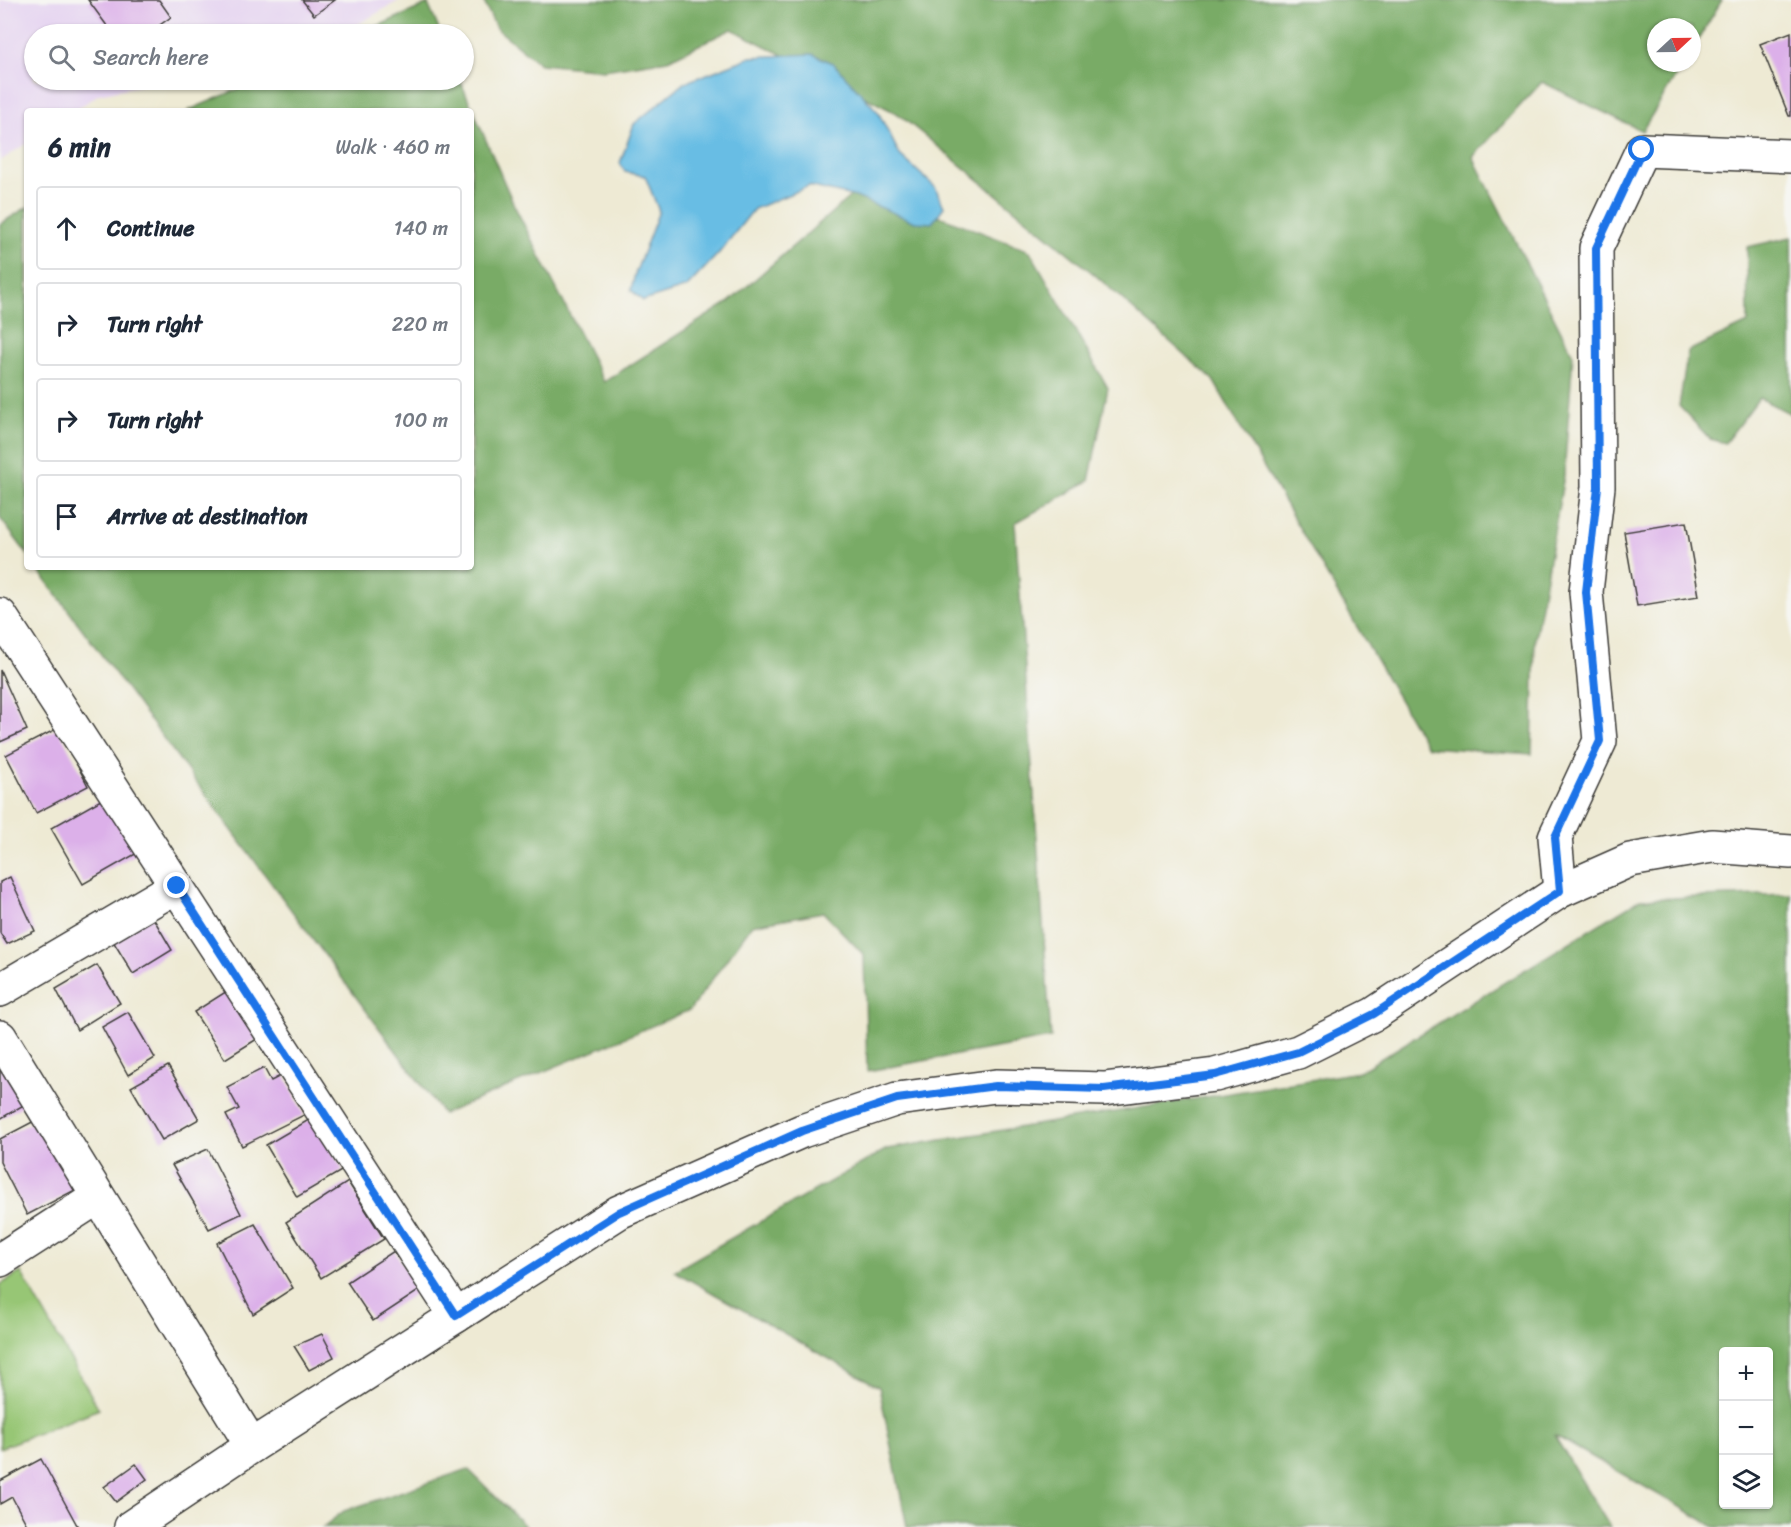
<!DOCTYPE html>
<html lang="en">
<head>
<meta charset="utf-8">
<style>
	:root { --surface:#fff; --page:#f2f2f3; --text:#1f2937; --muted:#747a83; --line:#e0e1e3 }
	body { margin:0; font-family:Sriracha,sans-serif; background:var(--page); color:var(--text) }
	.controls { position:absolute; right:18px; bottom:18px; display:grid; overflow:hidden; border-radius:6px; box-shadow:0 2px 4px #0004 }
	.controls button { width:54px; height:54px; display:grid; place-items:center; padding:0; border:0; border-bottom:2px solid var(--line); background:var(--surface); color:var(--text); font:30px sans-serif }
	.compass { position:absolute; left:1647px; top:18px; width:54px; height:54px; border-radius:50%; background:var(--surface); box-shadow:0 2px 4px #0004; rotate:68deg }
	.stop { position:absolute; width:18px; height:18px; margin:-14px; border:4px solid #1a73e8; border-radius:50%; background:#fff }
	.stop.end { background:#1a73e8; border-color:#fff; box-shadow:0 2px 6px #0008 }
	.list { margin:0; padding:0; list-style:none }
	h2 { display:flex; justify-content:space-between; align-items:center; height:78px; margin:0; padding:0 24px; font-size:26px }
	h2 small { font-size:20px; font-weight:400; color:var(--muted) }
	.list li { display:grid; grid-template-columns:39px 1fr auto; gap:18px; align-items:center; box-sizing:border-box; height:84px; margin:0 12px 12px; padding:0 12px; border:2px solid var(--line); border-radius:6px }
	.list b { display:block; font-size:22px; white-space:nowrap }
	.list em { font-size:20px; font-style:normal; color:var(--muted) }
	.icon { flex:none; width:33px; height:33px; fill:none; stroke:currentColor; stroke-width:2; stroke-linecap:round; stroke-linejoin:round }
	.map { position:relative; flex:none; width:1791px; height:1527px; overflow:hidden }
	.search { position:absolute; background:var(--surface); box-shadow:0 2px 4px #0004; left:24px; top:24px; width:450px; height:66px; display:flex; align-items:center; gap:15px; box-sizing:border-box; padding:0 21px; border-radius:33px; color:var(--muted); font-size:22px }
	.panel { position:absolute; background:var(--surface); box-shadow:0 2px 4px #0004; left:24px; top:108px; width:450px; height:462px; border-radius:6px }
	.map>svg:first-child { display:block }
	.built { fill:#e5d3f1 }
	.green { fill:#97c674; stroke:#5a7148; stroke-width:1.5 }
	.forest { fill:#79ab66; stroke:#4a6441; stroke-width:1.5; fill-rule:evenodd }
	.water { fill:#67bde4; stroke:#426c80; stroke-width:1.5 }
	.building { fill:#dcb0e9 }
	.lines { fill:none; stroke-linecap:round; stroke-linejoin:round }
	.minor-casing { stroke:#3c3b38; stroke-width:36 }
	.minor { stroke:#fff; stroke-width:33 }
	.route { stroke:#1a73e8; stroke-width:8 }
</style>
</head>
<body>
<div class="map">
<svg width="1791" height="1527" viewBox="0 0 1791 1527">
	<rect width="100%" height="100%" fill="#f6f6f2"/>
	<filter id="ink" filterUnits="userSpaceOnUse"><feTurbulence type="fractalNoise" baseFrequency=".0167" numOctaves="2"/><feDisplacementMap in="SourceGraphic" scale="12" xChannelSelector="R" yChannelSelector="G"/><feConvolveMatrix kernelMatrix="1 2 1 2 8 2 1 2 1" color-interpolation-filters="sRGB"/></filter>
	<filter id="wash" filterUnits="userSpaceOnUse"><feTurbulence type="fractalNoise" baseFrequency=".008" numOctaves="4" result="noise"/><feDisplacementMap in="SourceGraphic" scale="24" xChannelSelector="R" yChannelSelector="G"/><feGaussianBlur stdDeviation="1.35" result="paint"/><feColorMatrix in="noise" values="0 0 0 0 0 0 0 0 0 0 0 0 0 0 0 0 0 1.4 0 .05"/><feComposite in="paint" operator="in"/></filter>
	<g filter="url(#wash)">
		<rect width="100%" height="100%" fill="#eeead4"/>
		<!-- built -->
		<path class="built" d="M0,0H400L341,34H34V80H166L99,94L74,111H27V143L0,161Z"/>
		<!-- green -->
		<path class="green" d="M21,1272L99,1409L0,1448V1285Z"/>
		<!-- forest -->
		<g class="forest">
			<path d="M483,0H1722L1692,50V27H1656V63H1684L1642,131L1542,82L1473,157L1573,355L1564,476L1535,639L1532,754L1427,747L1213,380L1095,275L898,114L732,29L668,60L604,70L540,64L496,28Z"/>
			<path d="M428,4L441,34H360Z"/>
			<path d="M259,80H460L514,205L604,382L729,302L862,186L1030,251L1108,388L1089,481L1015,523L1051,1038L867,1071L864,955L823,912L752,925L690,1010L443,1114L36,567H471V111H187Z"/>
			<path d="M27,207V554L0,518V224Z"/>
			<path d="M1791,237V414L1759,398L1725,443L1710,439L1679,406L1688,351L1748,323L1747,247Z"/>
			<path d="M1791,894V1527H1715L1554,1435L1610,1527H907L879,1387L674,1271L887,1149L1359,1072L1640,899ZM1724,1352H1768V1504H1724Z"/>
			<path d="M468,1469L526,1527H323L344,1511Z"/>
		</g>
		<!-- water -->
		<path class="water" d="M812,54L833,63L878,112L900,155L935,187L944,207L932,223L915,222L856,197L809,186L754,209L719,253L687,287L643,301L631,290L635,274L659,211L645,176L625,172L620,163L634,124L684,83L751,57Z"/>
		<g id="blocks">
			<!-- building -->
			<g class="building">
				<path d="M88,0H159L171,17L147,34H113Z"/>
				<path d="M302,0H335L314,15Z"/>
				<path d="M1791,32V116H1789L1760,44Z"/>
				<path d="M1686,522L1699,596L1637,606L1624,532Z"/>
				<path d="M0,670L27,730L0,742Z"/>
				<path d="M58,728L88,786L36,813L6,755Z"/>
				<path d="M115,792L146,848L83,884L51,828Z"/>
				<path d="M10,877L35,931L7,944L0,933V882Z"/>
				<path d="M152,916L172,950L133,974L113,941Z"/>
				<path d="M97,965L120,1003L77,1030L56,989Z"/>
				<path d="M235,986L265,1034L225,1059L194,1012Z"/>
				<path d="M128,1012L155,1058L128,1075L102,1027Z"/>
				<path d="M0,1057L27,1103L0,1119Z"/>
				<path d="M168,1066L199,1119L162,1140L131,1087Z"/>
				<path d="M264,1068L271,1081L284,1074L304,1115L242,1146L226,1115L239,1109L227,1087Z"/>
				<path d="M40,1118L77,1189L27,1215L0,1162V1139Z"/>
				<path d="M312,1118L343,1170L297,1197L266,1145Z"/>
				<path d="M208,1149L241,1214L209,1229L172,1165Z"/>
				<path d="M348,1182L384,1239L321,1278L286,1222Z"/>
				<path d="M255,1224L293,1288L253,1314L217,1243Z"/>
				<path d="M394,1251L420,1290L373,1321L347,1282Z"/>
				<path d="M322,1334L334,1357L309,1370L294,1346Z"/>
				<path d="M41,1459L78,1527H28L12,1497L0,1504V1481Z"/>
				<path d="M136,1464L147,1479L116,1502L104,1487Z"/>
			</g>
		</g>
	</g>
	<g filter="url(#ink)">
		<use href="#blocks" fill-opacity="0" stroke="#3c3b38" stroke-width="1.5"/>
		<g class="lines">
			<defs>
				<g id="minor">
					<path d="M0,615L456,1316"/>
					<path d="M1560,891L1555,837L1600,741L1586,592L1598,487L1596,248L1642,150L1791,156"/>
					<path d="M0,990L177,886"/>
					<path d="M0,1037L252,1446"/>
					<path d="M0,1260L98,1197"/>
					<path d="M131,1527L252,1446L619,1212L802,1131L897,1099L996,1086L1104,1089L1215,1075L1298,1052L1374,1014L1560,891L1630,860L1712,846L1791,852"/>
				</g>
			</defs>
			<!-- minor casing -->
			<use href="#minor" class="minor-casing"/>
			<!-- minor -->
			<use href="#minor" class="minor"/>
		</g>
	</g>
	<g class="lines" filter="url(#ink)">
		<!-- route -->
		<path class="route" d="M177,886L456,1316L619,1212L802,1131L897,1099L996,1086L1104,1089L1215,1075L1298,1052L1374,1014L1560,891L1555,837L1600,741L1586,592L1598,487L1596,248L1642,150"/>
	</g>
</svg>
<div class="controls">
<button>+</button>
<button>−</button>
<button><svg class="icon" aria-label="layers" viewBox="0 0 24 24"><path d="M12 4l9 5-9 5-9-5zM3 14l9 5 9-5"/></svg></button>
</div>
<svg class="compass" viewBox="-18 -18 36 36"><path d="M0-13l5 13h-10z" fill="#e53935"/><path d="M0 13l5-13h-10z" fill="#747a83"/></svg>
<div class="stop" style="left:1642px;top:150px"></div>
<div class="stop end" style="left:177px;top:886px"></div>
<div class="search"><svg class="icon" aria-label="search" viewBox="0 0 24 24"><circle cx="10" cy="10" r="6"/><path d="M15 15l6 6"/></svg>Search here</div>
<section class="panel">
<h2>6 min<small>Walk · 460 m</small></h2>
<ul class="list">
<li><svg class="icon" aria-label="ahead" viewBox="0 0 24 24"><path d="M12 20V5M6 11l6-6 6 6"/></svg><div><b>Continue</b></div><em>140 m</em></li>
<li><svg class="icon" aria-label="right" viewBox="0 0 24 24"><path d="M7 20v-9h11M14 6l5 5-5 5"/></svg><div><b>Turn right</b></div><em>220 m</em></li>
<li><svg class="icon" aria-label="right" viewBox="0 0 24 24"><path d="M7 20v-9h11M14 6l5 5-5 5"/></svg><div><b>Turn right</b></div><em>100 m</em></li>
<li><svg class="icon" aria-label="arrive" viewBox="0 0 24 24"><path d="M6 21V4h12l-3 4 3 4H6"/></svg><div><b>Arrive at destination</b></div></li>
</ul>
</section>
</div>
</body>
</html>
